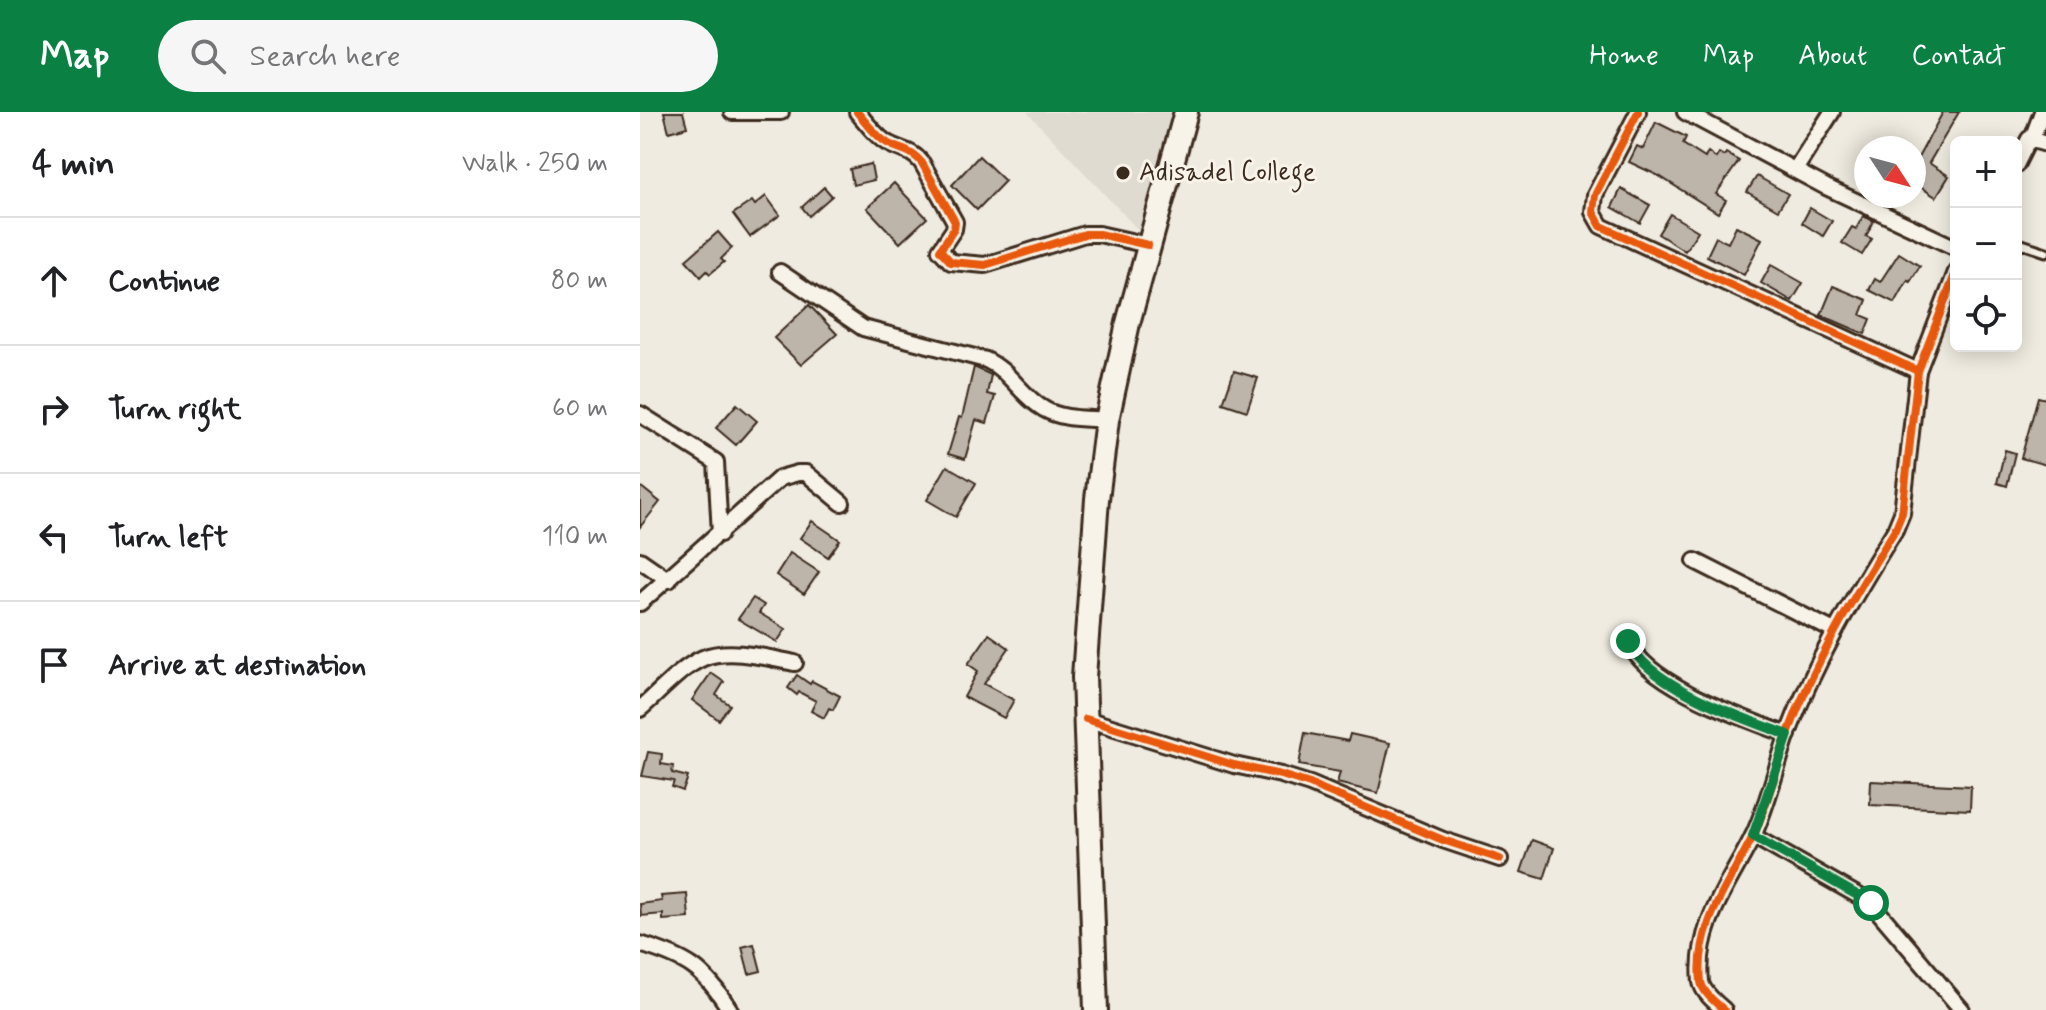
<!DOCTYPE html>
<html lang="en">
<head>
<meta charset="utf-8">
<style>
	:root { --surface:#fff; --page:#f6f6f6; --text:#202124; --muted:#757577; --line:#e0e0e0; --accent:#0b8043 }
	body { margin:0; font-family:Mynerve,sans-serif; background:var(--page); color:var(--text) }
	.controls { position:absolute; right:24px; top:24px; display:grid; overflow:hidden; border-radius:12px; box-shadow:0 4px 20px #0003 }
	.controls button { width:72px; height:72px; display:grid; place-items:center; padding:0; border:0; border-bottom:2px solid var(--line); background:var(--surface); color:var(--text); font:40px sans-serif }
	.compass { position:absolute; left:1214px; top:24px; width:72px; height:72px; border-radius:50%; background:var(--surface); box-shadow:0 4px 20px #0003; rotate:126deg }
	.stop { position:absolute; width:24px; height:24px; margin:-18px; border:6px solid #0b8043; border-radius:50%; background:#fff }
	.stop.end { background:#0b8043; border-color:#fff; box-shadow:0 2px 8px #0008 }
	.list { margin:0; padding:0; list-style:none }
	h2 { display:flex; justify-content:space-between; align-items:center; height:104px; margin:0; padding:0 32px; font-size:34px }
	h2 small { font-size:26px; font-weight:400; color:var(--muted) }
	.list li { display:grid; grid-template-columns:52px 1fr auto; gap:24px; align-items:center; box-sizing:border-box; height:128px; padding:0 32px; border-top:2px solid var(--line) }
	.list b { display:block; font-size:30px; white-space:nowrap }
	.list em { font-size:26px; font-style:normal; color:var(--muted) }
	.icon { flex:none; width:44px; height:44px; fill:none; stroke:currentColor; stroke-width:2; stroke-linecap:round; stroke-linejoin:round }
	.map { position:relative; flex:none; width:1406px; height:898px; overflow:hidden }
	header { display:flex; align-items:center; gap:48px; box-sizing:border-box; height:112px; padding:0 40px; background:var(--accent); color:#fff }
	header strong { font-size:38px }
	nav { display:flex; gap:44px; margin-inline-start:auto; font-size:28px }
	.search { width:560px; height:72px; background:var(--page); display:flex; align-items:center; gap:20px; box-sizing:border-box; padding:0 28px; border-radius:44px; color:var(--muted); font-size:30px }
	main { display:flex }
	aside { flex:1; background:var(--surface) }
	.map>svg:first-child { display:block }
	.built { fill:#e0dbd0 }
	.building { fill:#bdb5aa; stroke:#3b2a1e; stroke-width:2 }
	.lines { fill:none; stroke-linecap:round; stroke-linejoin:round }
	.service-casing { stroke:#3b2a1e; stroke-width:13 }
	.minor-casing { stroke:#3b2a1e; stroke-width:20 }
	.trunk-casing { stroke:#3b2a1e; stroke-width:28 }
	.service { stroke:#f7f3e8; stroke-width:7 }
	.minor { stroke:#f7f3e8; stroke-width:14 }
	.trunk { stroke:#f7f3e8; stroke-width:22 }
	.cycleway-casing { stroke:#f7f3e8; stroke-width:13 }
	.cycleway { stroke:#e8590c; stroke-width:8 }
	.route { stroke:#0b8043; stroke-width:10 }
	.poi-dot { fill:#3b2a1e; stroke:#f7f3e8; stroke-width:3 }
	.labels { text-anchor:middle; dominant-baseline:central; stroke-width:6; stroke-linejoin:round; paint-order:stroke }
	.poi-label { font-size:26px; fill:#3b2a1e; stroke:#f7f3e8; text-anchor:start }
</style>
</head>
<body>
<header>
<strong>Map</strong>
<div class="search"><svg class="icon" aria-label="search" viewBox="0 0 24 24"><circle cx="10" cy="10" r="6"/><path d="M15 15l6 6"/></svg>Search here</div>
<nav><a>Home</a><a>Map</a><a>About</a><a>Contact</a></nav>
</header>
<main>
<aside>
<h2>4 min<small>Walk · 250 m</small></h2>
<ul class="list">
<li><svg class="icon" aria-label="ahead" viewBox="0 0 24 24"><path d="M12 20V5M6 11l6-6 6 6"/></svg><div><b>Continue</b></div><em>80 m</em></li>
<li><svg class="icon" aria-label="right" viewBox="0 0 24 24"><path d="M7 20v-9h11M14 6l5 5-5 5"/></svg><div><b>Turn right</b></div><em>60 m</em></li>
<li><svg class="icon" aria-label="left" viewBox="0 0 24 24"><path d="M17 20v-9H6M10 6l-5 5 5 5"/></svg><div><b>Turn left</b></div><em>110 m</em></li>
<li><svg class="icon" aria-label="arrive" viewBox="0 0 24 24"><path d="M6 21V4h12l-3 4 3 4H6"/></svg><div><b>Arrive at destination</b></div></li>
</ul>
</aside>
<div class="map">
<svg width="1406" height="898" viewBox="0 0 1406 898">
	<rect width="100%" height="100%" fill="#efebe0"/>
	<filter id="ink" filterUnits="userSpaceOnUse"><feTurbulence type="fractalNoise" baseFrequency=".0125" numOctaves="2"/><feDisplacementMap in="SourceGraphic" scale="16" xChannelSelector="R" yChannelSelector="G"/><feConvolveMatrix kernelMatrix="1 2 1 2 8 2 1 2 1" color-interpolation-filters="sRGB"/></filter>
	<g filter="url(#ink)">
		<!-- built -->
		<path class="built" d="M387,0H541L501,121Z"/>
		<!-- building -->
		<g class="building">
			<path d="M24,0H43L47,15L29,20Z"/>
			<path d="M1303,0H1319L1289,51L1309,64L1296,85L1274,71V53Z"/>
			<path d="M1016,10L1046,25L1043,32L1065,46L1068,40L1076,46L1079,41L1084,44L1086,41L1099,49L1076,82L1086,88L1078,101L1019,64L989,50L997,34L1003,37Z"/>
			<path d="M339,44L365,69L337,98L312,73Z"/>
			<path d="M231,52L234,68L213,73L210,57Z"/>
			<path d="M1117,64L1148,82L1138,98L1107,80Z"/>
			<path d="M254,71L287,106L260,131L227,96Z"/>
			<path d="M184,75L192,84L169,104L162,95Z"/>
			<path d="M981,77L1010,93L1000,111L972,95Z"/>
			<path d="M126,84L140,103L110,125L93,102L112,89L115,93Z"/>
			<path d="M1170,96L1192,109L1183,124L1162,111Z"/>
			<path d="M1030,102L1058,119L1045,139L1018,122Z"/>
			<path d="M1223,104L1234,109L1226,124L1232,127L1222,143L1202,131L1212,115L1216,117Z"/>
			<path d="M1096,114L1122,127L1104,163L1067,144L1076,125L1088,131Z"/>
			<path d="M78,120L92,136L81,147L84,150L70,162L67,159L61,165L46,148Z"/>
			<path d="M1259,141L1280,154L1270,170L1268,168L1255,191L1229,178L1235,167L1240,170Z"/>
			<path d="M1131,153L1163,171L1152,189L1121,171Z"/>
			<path d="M1193,174L1227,188L1221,203L1231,207L1225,222L1181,203Z"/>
			<path d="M169,193L197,222L161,253L134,226Z"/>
			<path d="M334,255L351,263L347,282L355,284L347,311L336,308L325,347L308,342L319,305L322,306Z"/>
			<path d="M594,259L618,266L607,299L583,291Z"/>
			<path d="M1398,285L1406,287V353L1381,346Z"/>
			<path d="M97,292L117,309L96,333L76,316Z"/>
			<path d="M1365,338L1375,341L1367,374L1357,371Z"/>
			<path d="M307,354L336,371L316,405L287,388Z"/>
			<path d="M0,374L20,390L0,415Z"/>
			<path d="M172,409L200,428L188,445L160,426Z"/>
			<path d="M150,441L179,460L164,482L136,463Z"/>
			<path d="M113,486L124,493L119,501L146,517L137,530L98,507Z"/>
			<path d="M349,522L369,536L344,572L374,588L364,606L324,585L338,559L328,552Z"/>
			<path d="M71,561L84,570L76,583L90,593L79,608L52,588Z"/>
			<path d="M157,563L170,572L172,569L200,584L193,598L189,596L184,606L171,599L176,589L159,580L157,583L148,576Z"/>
			<path d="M665,621L708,629L710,622L750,631L738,681L697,671L700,660L659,653Z"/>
			<path d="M8,640L22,642L21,652L33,654L32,661L48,665L43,679L32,675L34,669L2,664Z"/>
			<path d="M1231,669L1331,674L1330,698L1230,693Z"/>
			<path d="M892,728L914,736L904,767L881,760Z"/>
			<path d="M47,782L49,806L23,808V802L1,804L0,792L22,789L21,784Z"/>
			<path d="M114,832L121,859L109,862L102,835Z"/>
		</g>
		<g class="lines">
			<defs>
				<path id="service" d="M1376,130L1406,140"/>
				<g id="minor">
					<path d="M92,0H141"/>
					<path d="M217,0C226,10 237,26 249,32C262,39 272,38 282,51L315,110L314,117L300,138L311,150L345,153L445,122H459L508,133"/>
					<path d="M998,0L955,83L953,100L961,114L1278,259"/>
					<path d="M1045,0L1186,75L1316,136"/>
					<path d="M1392,27L1402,0"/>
					<path d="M1376,53L1389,27L1406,32"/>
					<path d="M1155,58L1192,0"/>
					<path d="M140,160L223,216L346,248C370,259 382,285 404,297C423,308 446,306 467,308"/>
					<path d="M0,302L76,350L80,422"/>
					<path d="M0,448L29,468"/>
					<path d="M1055,449L1194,519"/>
					<path d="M0,491L140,366L158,361H166L202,391"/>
					<path d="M988,529C1007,574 1104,606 1148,623"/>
					<path d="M0,597C19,581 40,556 63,546C89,535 128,546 155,551"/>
					<path d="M446,607L594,653L641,663L670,672L803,728L860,747"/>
					<path d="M1113,724L1231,791L1322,898"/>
					<path d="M0,832C46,846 64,856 90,898"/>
					<path d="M1084,898C1076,891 1063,881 1061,870C1055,812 1091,770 1114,722C1128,691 1136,656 1147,624C1174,551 1214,484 1255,418L1262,401L1278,259L1316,160"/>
				</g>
				<path id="trunk" d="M456,898L444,565L457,387L467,308L488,211L546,0"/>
			</defs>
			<!-- service casing -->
			<use href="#service" class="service-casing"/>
			<!-- minor casing -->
			<use href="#minor" class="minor-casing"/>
			<!-- trunk casing -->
			<use href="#trunk" class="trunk-casing"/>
			<!-- service -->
			<use href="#service" class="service"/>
			<!-- minor -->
			<use href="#minor" class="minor"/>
			<!-- trunk -->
			<use href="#trunk" class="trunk"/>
			<defs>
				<g id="cycleway">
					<path d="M217,0C226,10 237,26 249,32C262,39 272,38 282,51L315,110L314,117L300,138L311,150L345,153L445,122H459L508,133"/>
					<path d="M998,0L955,83L953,100L961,114L1278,259"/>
					<path d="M446,607L594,653L641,663L670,672L803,728L860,747"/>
					<path d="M1084,898C1076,891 1063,881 1061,870C1055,812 1091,770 1114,722C1128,691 1136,656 1147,624C1174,551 1214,484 1255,418L1262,401L1278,259L1316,160"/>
				</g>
			</defs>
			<!-- cycleway casing -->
			<use href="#cycleway" class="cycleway-casing"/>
			<!-- cycleway -->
			<use href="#cycleway" class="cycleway"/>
		</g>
	</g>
	<g class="lines" filter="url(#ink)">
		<!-- route -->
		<path class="route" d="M988,529C1007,574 1103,606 1148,623L1113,724L1231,791"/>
	</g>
	<!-- markers -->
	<circle class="poi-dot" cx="483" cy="61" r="8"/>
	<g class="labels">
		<!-- poi labels -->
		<g class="poi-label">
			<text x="499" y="61">Adisadel College</text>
		</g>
	</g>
</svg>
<div class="controls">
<button>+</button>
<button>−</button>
<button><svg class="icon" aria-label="locate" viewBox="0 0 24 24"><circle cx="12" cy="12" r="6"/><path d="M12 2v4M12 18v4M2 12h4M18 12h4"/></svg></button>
</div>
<svg class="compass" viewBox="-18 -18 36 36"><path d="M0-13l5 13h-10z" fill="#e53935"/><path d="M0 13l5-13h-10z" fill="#757577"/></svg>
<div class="stop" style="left:1231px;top:791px"></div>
<div class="stop end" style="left:988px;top:529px"></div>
</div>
</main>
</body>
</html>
